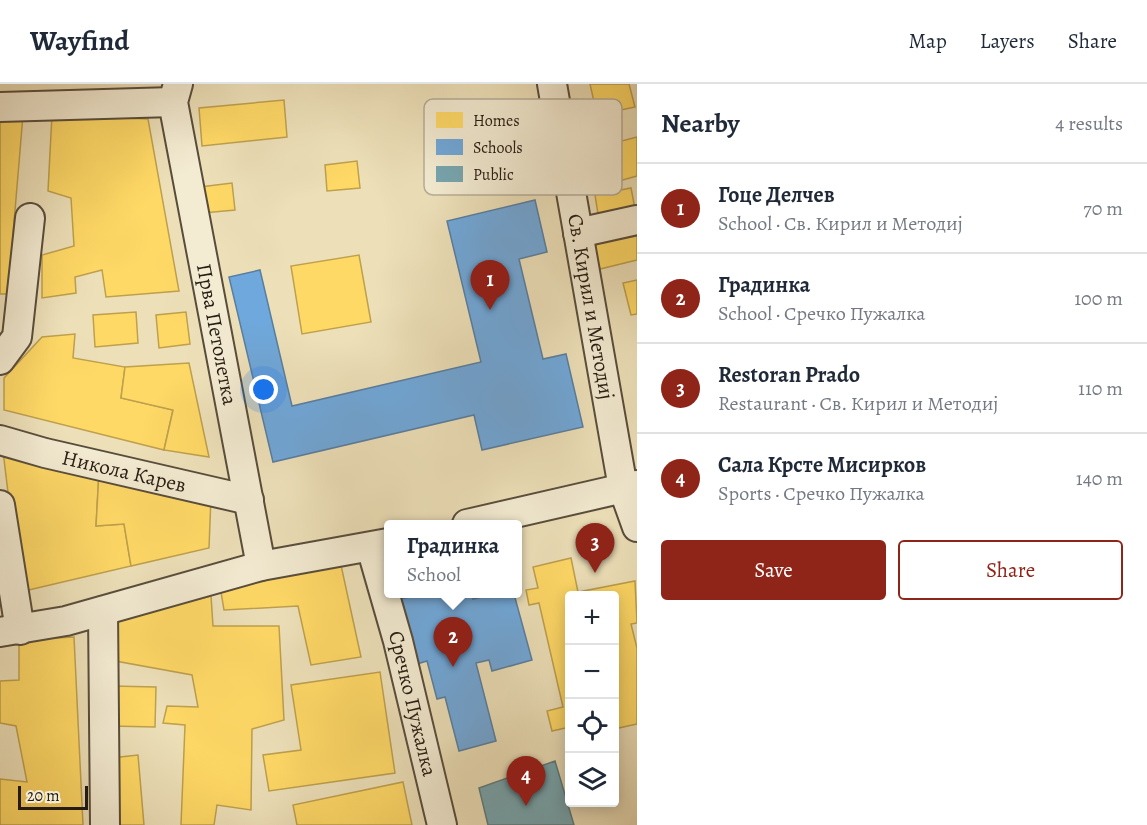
<!DOCTYPE html>
<html lang="en">
<head>
<meta charset="utf-8">
<style>
	:root { --surface:#fff; --page:#f6f6f7; --text:#1f2937; --muted:#747a83; --line:#e0e1e3; --accent:#8f2418 }
	body { margin:0; font-family:Alegreya,serif; background:var(--page); color:var(--text) }
	.controls { position:absolute; right:18px; bottom:18px; display:grid; overflow:hidden; border-radius:6px; box-shadow:0 3px 15px #0003 }
	.controls button { width:54px; height:54px; display:grid; place-items:center; padding:0; border:0; border-bottom:2px solid var(--line); background:var(--surface); color:var(--text); font:30px sans-serif }
	.scale { position:absolute; left:18px; bottom:15px; width:70px; box-sizing:border-box; padding-left:6px; border:3px solid #271c13; border-top:0; font-size:16px; line-height:21px; white-space:nowrap; color:#271c13; -webkit-text-stroke:4px #f3ebd2; paint-order:stroke }
	.you { position:absolute; left:264px; top:306px; width:21px; height:21px; margin:-15px; border:4px solid #fff; border-radius:50%; background:#1a73e8; box-shadow:0 0 0 9px #1a73e833 }
	.badge { display:grid; place-items:center; width:39px; height:39px; border-radius:50%; background:var(--accent); color:#fff; font-size:20px; font-weight:700 }
	.pin { position:absolute; translate:-50% -50px; filter:drop-shadow(0 2px 3px #0008) }
	.pin::after { content:''; position:absolute; top:32px; width:21px; height:18px; background:inherit; clip-path:polygon(0 0,100% 0,50% 100%) }
	.popup { position:absolute; left:384px; top:436px; width:138px; height:78px; box-sizing:border-box; display:grid; place-content:center; border-radius:6px; background:var(--surface); filter:drop-shadow(0 2px 4px #0005); font-size:20px; white-space:nowrap; color:var(--muted) }
	.popup b { font-size:22px; color:var(--text) }
	.popup::after { content:''; position:absolute; left:50%; top:100%; margin-left:-12px; border:12px solid transparent; border-top-color:var(--surface) }
	.list { margin:0; padding:0; list-style:none }
	h2 { display:flex; justify-content:space-between; align-items:center; height:78px; margin:0; padding:0 24px; font-size:26px }
	h2 small { font-size:20px; font-weight:400; color:var(--muted) }
	.list li { display:grid; grid-template-columns:39px 1fr auto; gap:18px; align-items:center; box-sizing:border-box; height:90px; padding:0 24px; border-top:2px solid var(--line) }
	.list b { display:block; font-size:22px; white-space:nowrap }
	.list p { margin:0; font-size:20px; white-space:nowrap; color:var(--muted) }
	.list em { font-size:20px; font-style:normal; color:var(--muted) }
	.actions { display:flex; gap:12px; padding:18px 24px }
	.actions a { flex:1; padding:14px 0; border:2px solid var(--accent); border-radius:6px; text-align:center; font-size:21px; color:var(--accent) }
	.actions .main { background:var(--accent); color:#fff }
	.icon { flex:none; width:33px; height:33px; fill:none; stroke:currentColor; stroke-width:2; stroke-linecap:round; stroke-linejoin:round }
	.map { position:relative; flex:none; width:637px; height:741px; overflow:hidden }
	header { display:flex; align-items:center; gap:36px; box-sizing:border-box; height:84px; padding:0 30px; background:var(--surface); border-bottom:2px solid var(--line) }
	header strong { font-size:28px }
	nav { display:flex; gap:33px; margin-inline-start:auto; font-size:21px }
	main { display:flex }
	aside { flex:1; background:var(--surface) }
	.map>svg:first-child { display:block }
	.homes { fill:#ffd966; stroke:#bea04d; stroke-width:1.5 }
	.schools { fill:#6fa8dc; stroke:#597ea0; stroke-width:1.5 }
	.public { fill:#76a5af; stroke:#5e7c80; stroke-width:1.5 }
	.lines { fill:none; stroke-linecap:round; stroke-linejoin:round }
	.minor-casing { stroke:#584d3c; stroke-width:32 }
	.minor { stroke:#f3ebd2; stroke-width:28 }
	.labels { text-anchor:middle; dominant-baseline:central; stroke-width:6; stroke-linejoin:round; paint-order:stroke }
	.street-label { font-size:21px; fill:#271c13; stroke:#f3ebd2 }
	.key { fill:#f3ebd2; stroke:#b6ad99; stroke-width:1.5 }
	.key-label { font-size:16px; fill:#271c13 }
</style>
</head>
<body>
<header>
<strong>Wayfind</strong>
<nav><a>Map</a><a>Layers</a><a>Share</a></nav>
</header>
<main>
<div class="map">
<svg width="637" height="741" viewBox="0 0 637 741">
	<rect width="100%" height="100%" fill="#ede0b9"/>
	<filter id="stains"><feTurbulence type="fractalNoise" baseFrequency=".00333" numOctaves="4"/><feColorMatrix values="0 0 0 0 .2 0 0 0 0 .09 0 0 0 0 .02 0 0 0 .5 -.17"/></filter>
	<radialGradient id="worn" r=".72"><stop offset=".6" stop-color="#630" stop-opacity="0"/><stop offset="1" stop-color="#630" stop-opacity=".3"/></radialGradient>
	<!-- homes -->
	<g class="homes">
		<path d="M590,0H629L635,23L597,31Z"/>
		<path d="M284,16L287,53L202,62L199,24Z"/>
		<path d="M23,31L8,210H0V32Z"/>
		<path d="M52,31L148,35L179,207L106,213L102,186L75,193L76,209L42,214V171L74,162L71,114L48,107Z"/>
		<path d="M637,53V92L619,97L610,60Z"/>
		<path d="M357,77L360,104L327,107L325,81Z"/>
		<path d="M232,99L235,126L203,129L200,103Z"/>
		<path d="M631,104L637,135L600,142L595,111Z"/>
		<path d="M637,141V176L600,185L591,153Z"/>
		<path d="M359,171L371,238L302,250L291,182Z"/>
		<path d="M637,196V230L631,231L623,199Z"/>
		<path d="M136,228L138,259L95,263L93,231Z"/>
		<path d="M186,228L190,260L159,264L156,231Z"/>
		<path d="M75,250L73,274L125,283L121,314L173,326L164,366L4,326V294L42,253Z"/>
		<path d="M189,279L209,373L164,366L173,326L121,314L125,283Z"/>
		<path d="M3,367L99,388L96,442L124,440L131,482L20,508Z"/>
		<path d="M99,388L211,413L209,464L131,482L124,440L96,442Z"/>
		<path d="M339,472L361,573L311,581L298,522L224,526L220,502Z"/>
		<path d="M571,474L578,508L635,497L637,539L631,540L637,564V640L614,645V512H570V643L552,647L547,627L563,623L539,519L529,521L526,506L538,504L533,483Z"/>
		<path d="M211,512L213,542H279L284,636L252,645L251,726L217,721L214,741H181L185,641L163,639L167,622L198,623L192,591L110,576L109,537Z"/>
		<path d="M74,553L83,741H0V695L27,698L16,642L0,639V597L19,596V556Z"/>
		<path d="M380,588L395,689L269,707L263,671L301,666L291,601Z"/>
		<path d="M112,602L156,603L155,643L111,642Z"/>
		<path d="M138,671L144,741H116L111,674Z"/>
		<path d="M403,698L412,741H297L293,721Z"/>
	</g>
	<!-- schools -->
	<g class="schools">
		<path d="M535,116L547,168L519,175L543,275L566,270L583,343L482,366L474,331L273,378L229,193L260,186L292,322L481,278L447,137Z"/>
		<path d="M422,510H472L473,515L494,510H514L532,576L492,587L489,576L476,579L496,657L459,667L445,613L437,615L427,577L417,580L400,515Z"/>
	</g>
	<!-- public -->
	<path class="public" d="M555,677L574,741H488L479,704Z"/>
	<g class="lines">
		<defs>
			<g id="minor">
				<path id="s1" d="M178,0L173,18L261,482"/>
				<path id="s2" d="M552,0L623,404L637,443"/>
				<path d="M0,23L173,18"/>
				<path d="M578,149L637,136"/>
				<path d="M0,276L17,253L30,134"/>
				<path id="s3" d="M0,356L45,369L249,416"/>
				<path d="M0,421L20,546"/>
				<path d="M467,440L637,401"/>
				<path id="s4" d="M371,463L398,557L442,741"/>
				<path d="M103,527L105,741"/>
				<path d="M0,548L66,537L261,482L388,459"/>
			</g>
		</defs>
		<!-- minor casing -->
		<use href="#minor" class="minor-casing"/>
		<!-- minor -->
		<use href="#minor" class="minor"/>
	</g>
	<g class="labels">
		<!-- street labels -->
		<g class="street-label">
			<text stroke="none"><textPath href="#s2" startOffset="226">Св. Кирил и Методиј</textPath></text>
			<text stroke="none"><textPath href="#s1" startOffset="255">Прва Петолетка</textPath></text>
			<text stroke="none"><textPath href="#s3" startOffset="128">Никола Карев</textPath></text>
			<text stroke="none"><textPath href="#s4" startOffset="162">Сречко Пужалка</textPath></text>
		</g>
	</g>
	<!-- legend -->
	<rect x="424" y="15" width="198" height="96" rx="9" class="key"/>
	<rect x="436" y="28" width="27" height="16" fill="#ffd966"/>
	<rect x="436" y="55" width="27" height="16" fill="#6fa8dc"/>
	<rect x="436" y="82" width="27" height="16" fill="#76a5af"/>
	<g class="key-label">
		<text x="473" y="42">Homes</text>
		<text x="473" y="69">Schools</text>
		<text x="473" y="96">Public</text>
	</g>
	<rect width="100%" height="100%" filter="url(#stains)"/>
	<rect width="100%" height="100%" fill="url(#worn)"/>
</svg>
<div class="controls">
<button>+</button>
<button>−</button>
<button><svg class="icon" aria-label="locate" viewBox="0 0 24 24"><circle cx="12" cy="12" r="6"/><path d="M12 2v4M12 18v4M2 12h4M18 12h4"/></svg></button>
<button><svg class="icon" aria-label="layers" viewBox="0 0 24 24"><path d="M12 4l9 5-9 5-9-5zM3 14l9 5 9-5"/></svg></button>
</div>
<div class="scale">20 m</div>
<div class="you"></div>
<div class="pin badge" style="left:490px;top:226px">1</div>
<div class="pin badge" style="left:453px;top:583px">2</div>
<div class="popup"><b>Градинка</b>School</div>
<div class="pin badge" style="left:595px;top:489px">3</div>
<div class="pin badge" style="left:526px;top:722px">4</div>
</div>
<aside>
<h2>Nearby<small>4 results</small></h2>
<ul class="list">
<li><span class="badge">1</span><div><b>Гоце Делчев</b><p>School · Св. Кирил и Методиј</p></div><em>70 m</em></li>
<li><span class="badge">2</span><div><b>Градинка</b><p>School · Сречко Пужалка</p></div><em>100 m</em></li>
<li><span class="badge">3</span><div><b>Restoran Prado</b><p>Restaurant · Св. Кирил и Методиј</p></div><em>110 m</em></li>
<li><span class="badge">4</span><div><b>Сала Крсте Мисирков</b><p>Sports · Сречко Пужалка</p></div><em>140 m</em></li>
</ul>
<div class="actions"><a class="main">Save</a><a>Share</a></div>
</aside>
</main>
</body>
</html>
